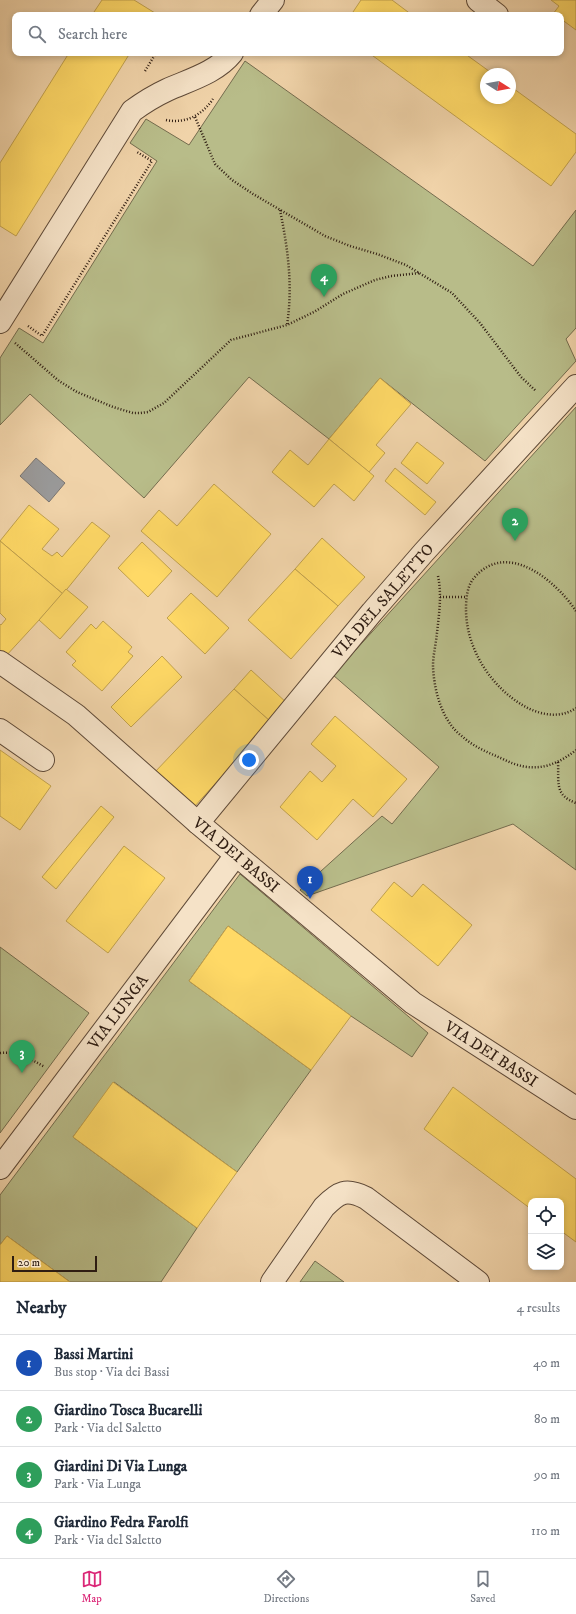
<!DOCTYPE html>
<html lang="en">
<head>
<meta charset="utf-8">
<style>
	:root { --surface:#fff; --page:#f2f2f3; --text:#1f2937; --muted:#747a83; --line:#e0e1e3; --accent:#db2777 }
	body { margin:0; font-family:"IM FELL DW Pica",serif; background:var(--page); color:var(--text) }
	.controls { position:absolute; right:12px; bottom:12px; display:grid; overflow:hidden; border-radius:8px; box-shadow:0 2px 6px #0003 }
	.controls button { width:36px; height:36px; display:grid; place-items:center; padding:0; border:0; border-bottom:1px solid var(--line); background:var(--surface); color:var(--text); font:20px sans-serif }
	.compass { position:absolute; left:480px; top:68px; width:36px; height:36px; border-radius:50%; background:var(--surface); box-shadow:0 2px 6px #0003; rotate:101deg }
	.scale { position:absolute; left:12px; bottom:10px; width:85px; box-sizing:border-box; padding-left:4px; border:2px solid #2f1d12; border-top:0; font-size:11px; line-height:14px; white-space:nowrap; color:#2f1d12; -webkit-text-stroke:3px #f5e2c7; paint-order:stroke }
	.you { position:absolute; left:249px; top:760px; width:14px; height:14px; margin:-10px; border:3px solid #fff; border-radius:50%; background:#1a73e8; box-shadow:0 0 0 6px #1a73e833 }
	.badge { display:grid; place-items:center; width:26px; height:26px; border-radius:50%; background:var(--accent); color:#fff; font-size:13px; font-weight:700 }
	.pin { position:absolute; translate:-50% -33px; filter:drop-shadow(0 1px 2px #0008) }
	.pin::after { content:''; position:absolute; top:21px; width:14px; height:12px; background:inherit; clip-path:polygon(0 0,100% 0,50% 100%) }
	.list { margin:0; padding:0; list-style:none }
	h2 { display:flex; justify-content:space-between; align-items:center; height:52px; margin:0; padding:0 16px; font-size:17px }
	h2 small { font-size:13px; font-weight:400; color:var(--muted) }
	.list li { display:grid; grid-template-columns:26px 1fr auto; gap:12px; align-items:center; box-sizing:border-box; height:56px; padding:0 16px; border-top:1px solid var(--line) }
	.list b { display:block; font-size:15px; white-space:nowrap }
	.list p { margin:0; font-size:13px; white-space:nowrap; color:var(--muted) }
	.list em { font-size:13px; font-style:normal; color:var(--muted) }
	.icon { flex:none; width:22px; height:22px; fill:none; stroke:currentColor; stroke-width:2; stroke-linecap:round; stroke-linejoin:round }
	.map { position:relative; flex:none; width:576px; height:1282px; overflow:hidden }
	.search { position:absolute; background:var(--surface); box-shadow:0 2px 6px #0003; left:12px; right:12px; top:12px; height:44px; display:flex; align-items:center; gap:10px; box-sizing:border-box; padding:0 14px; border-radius:8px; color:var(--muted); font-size:15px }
	.sheet { height:276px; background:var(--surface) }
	nav { display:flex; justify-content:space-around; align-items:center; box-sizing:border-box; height:56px; border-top:1px solid var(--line); background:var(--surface); font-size:11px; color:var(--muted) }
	nav a { display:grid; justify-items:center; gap:2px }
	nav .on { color:var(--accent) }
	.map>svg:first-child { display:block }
	.green { fill:#b8bc89; stroke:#746c4e }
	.homes { fill:#ffd966; stroke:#c1a14d }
	.industry { fill:#999; stroke:#797470 }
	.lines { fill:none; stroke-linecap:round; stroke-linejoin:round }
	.minor-casing { stroke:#5f4a38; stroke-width:24 }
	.path { stroke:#2f1d12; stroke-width:2.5; stroke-dasharray:1 2; stroke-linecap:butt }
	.minor { stroke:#f5e2c7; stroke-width:22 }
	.labels { text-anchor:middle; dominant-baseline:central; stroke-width:4; stroke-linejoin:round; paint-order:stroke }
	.street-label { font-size:16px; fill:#2f1d12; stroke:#f5e2c7 }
</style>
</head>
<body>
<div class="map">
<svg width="576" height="1282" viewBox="0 0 576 1282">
	<rect width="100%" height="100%" fill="#f0d3a9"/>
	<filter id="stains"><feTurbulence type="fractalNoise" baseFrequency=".005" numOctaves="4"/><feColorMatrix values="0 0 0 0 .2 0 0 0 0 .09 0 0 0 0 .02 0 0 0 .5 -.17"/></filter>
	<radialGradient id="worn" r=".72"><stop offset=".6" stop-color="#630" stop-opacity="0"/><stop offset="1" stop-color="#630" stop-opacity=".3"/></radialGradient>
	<!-- green -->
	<g class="green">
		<path d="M245,61L533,266L576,210V328L566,339L576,361L485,461L380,378L329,439L249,377L144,498L30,394L0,425V358L19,328L43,343L157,161L130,143L146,119L189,145Z"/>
		<path d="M576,407V870L513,824L307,896L300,890L382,816L392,824L439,767L333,675Z"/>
		<path d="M240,874L428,1033L412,1057L351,1016L228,926L189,981L311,1070L237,1172L114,1082L73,1137L197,1228L161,1282H70L7,1236L0,1245V1195Z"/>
		<path d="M0,947L89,1013L0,1133Z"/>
		<path d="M315,1261L344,1282H300Z"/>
	</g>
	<!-- homes -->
	<g class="homes">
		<path d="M102,0H134L155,13L154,15H92Z"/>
		<path d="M361,0H392L412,15H351Z"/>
		<path d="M551,0H576V30L561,19V15L553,14L559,6Z"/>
		<path d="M69,53H130L16,236L0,226V163Z"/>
		<path d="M369,53H464L493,74H486V98H510V86L576,134V152L551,186Z"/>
		<path d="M380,378L411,404L376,445L385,453L369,472L329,439Z"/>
		<path d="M329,439L374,476L354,501L334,484L314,507L272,472L290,450L308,465Z"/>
		<path d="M417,442L444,463L427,484L401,463Z"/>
		<path d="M395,468L436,502L425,515L385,481Z"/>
		<path d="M214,484L271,534L217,597L141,531L159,510L177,526Z"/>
		<path d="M29,505L59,529L42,549L52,556L57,552L62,557L92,522L110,536L63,594L0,541Z"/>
		<path d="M322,538L365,577L338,606L295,569Z"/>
		<path d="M0,541L63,594L5,657L0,653V624L1,625L6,619L0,613Z"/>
		<path d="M142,542L172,571L148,597L118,568Z"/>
		<path d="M295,569L338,606L291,659L248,620Z"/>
		<path d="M66,589L88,607L60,639L39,620Z"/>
		<path d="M191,593L229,628L205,654L167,618Z"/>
		<path d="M103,621L132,647L128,652L133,656L102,691L72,665L76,661L66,652L91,624L96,629Z"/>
		<path d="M162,656L182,677L131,727L111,707Z"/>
		<path d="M251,670L288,704L271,722L234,689Z"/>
		<path d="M234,689L271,722L194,807L154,773Z"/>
		<path d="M335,716L407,779L373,817L353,799L317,840L280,807L310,771L322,782L336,766L311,744Z"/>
		<path d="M0,750L51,786L20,830L0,816Z"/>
		<path d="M101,806L114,817L56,889L42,877Z"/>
		<path d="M124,846L165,878L108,953L66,921Z"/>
		<path d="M394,882L412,897L423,884L472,925L438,966L371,910Z"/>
		<path d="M228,926L351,1016L311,1070L189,981Z"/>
		<path d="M113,1082L237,1172L197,1228L73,1137Z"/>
		<path d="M453,1087L576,1179V1242L561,1231V1201H531V1209L424,1129Z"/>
		<path d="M7,1236L70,1282H0V1245Z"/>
	</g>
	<!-- industry -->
	<path class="industry" d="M36,458L65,483L49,502L20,476Z"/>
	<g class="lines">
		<defs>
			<g id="minor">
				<path d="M478,0L497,15"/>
				<path d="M261,15L273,0"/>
				<path d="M0,322L132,111C143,103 154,96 167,90C189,80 216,73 232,53"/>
				<path d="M0,662L76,715L198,823L413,1003L576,1108"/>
				<path d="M0,730L43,760"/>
				<path d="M198,823L372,612L424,552L576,386"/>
				<path d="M0,1168L236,855"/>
				<path d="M272,1282L324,1207C339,1192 346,1188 366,1198L478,1282"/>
			</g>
		</defs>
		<!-- minor casing -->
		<use href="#minor" class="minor-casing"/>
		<!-- path -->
		<g class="path">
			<path d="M180,15H182"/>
			<path d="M145,71L156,53"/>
			<path d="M195,117L215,164L232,180L253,194L325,236L350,246L377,254L406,265L452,293L480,323L521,377L536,391"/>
			<path d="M166,120C186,124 202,115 213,99"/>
			<path d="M280,210C288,249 293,286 287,325"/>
			<path d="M28,326L42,336L152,161L137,152"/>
			<path d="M15,343L59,381L77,392L113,407L133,413H140L148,412L164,403L231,340L287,325L314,312L343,294L375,280L391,276L420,273"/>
			<path d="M438,576C442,595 439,614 437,633C436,644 433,655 433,666C434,691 442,722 463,737C474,747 489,753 503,759C530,773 552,769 576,750"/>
			<path d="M440,597H466"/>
			<path d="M576,611C556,581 507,539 474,578C467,586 466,599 466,609C466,649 491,687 524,706C540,715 560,719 576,708"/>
			<path d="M558,762C559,782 554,795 576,803"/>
			<path d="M0,1053C18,1051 30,1059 45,1067"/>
		</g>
		<!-- minor -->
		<use href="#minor" class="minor"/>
	</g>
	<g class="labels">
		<!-- street labels -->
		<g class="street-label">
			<text transform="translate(383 601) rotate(-49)">VIA DEL SALETTO</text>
			<text transform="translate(236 855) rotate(40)">VIA DEI BASSI</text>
			<text transform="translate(118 1012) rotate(-53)">VIA LUNGA</text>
			<text transform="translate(491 1054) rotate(33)">VIA DEI BASSI</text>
		</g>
	</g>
	<rect width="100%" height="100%" filter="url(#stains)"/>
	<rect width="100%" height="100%" fill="url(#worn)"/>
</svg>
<div class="controls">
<button><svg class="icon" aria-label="locate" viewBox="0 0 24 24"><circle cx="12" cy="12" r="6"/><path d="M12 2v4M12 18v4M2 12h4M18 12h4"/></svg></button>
<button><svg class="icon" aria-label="layers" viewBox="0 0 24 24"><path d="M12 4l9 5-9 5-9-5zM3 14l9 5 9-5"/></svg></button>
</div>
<svg class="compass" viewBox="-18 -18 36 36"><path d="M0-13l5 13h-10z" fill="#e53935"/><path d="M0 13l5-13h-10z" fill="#747a83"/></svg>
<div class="scale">20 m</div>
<div class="you"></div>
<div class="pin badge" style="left:310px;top:899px;background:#1a4fb4">1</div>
<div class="pin badge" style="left:515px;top:541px;background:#2e9e5b">2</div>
<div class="pin badge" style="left:22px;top:1073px;background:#2e9e5b">3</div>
<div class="pin badge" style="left:324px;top:297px;background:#2e9e5b">4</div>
<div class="search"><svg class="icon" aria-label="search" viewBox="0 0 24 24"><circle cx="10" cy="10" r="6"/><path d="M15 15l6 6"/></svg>Search here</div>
</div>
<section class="sheet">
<h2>Nearby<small>4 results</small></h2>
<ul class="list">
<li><span class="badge" style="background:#1a4fb4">1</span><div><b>Bassi Martini</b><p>Bus stop · Via dei Bassi</p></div><em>40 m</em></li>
<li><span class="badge" style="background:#2e9e5b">2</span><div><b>Giardino Tosca Bucarelli</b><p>Park · Via del Saletto</p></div><em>80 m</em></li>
<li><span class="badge" style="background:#2e9e5b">3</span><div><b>Giardini Di Via Lunga</b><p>Park · Via Lunga</p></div><em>90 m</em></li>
<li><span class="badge" style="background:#2e9e5b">4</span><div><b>Giardino Fedra Farolfi</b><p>Park · Via del Saletto</p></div><em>110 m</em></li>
</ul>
</section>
<nav>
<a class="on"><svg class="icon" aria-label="map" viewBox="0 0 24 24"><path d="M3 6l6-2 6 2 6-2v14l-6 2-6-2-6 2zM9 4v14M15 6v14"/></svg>Map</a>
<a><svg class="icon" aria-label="directions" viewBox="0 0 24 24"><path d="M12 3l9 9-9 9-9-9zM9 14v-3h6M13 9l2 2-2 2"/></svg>Directions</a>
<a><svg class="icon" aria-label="saved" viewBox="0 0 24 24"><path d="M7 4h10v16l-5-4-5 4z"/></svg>Saved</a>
</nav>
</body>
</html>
